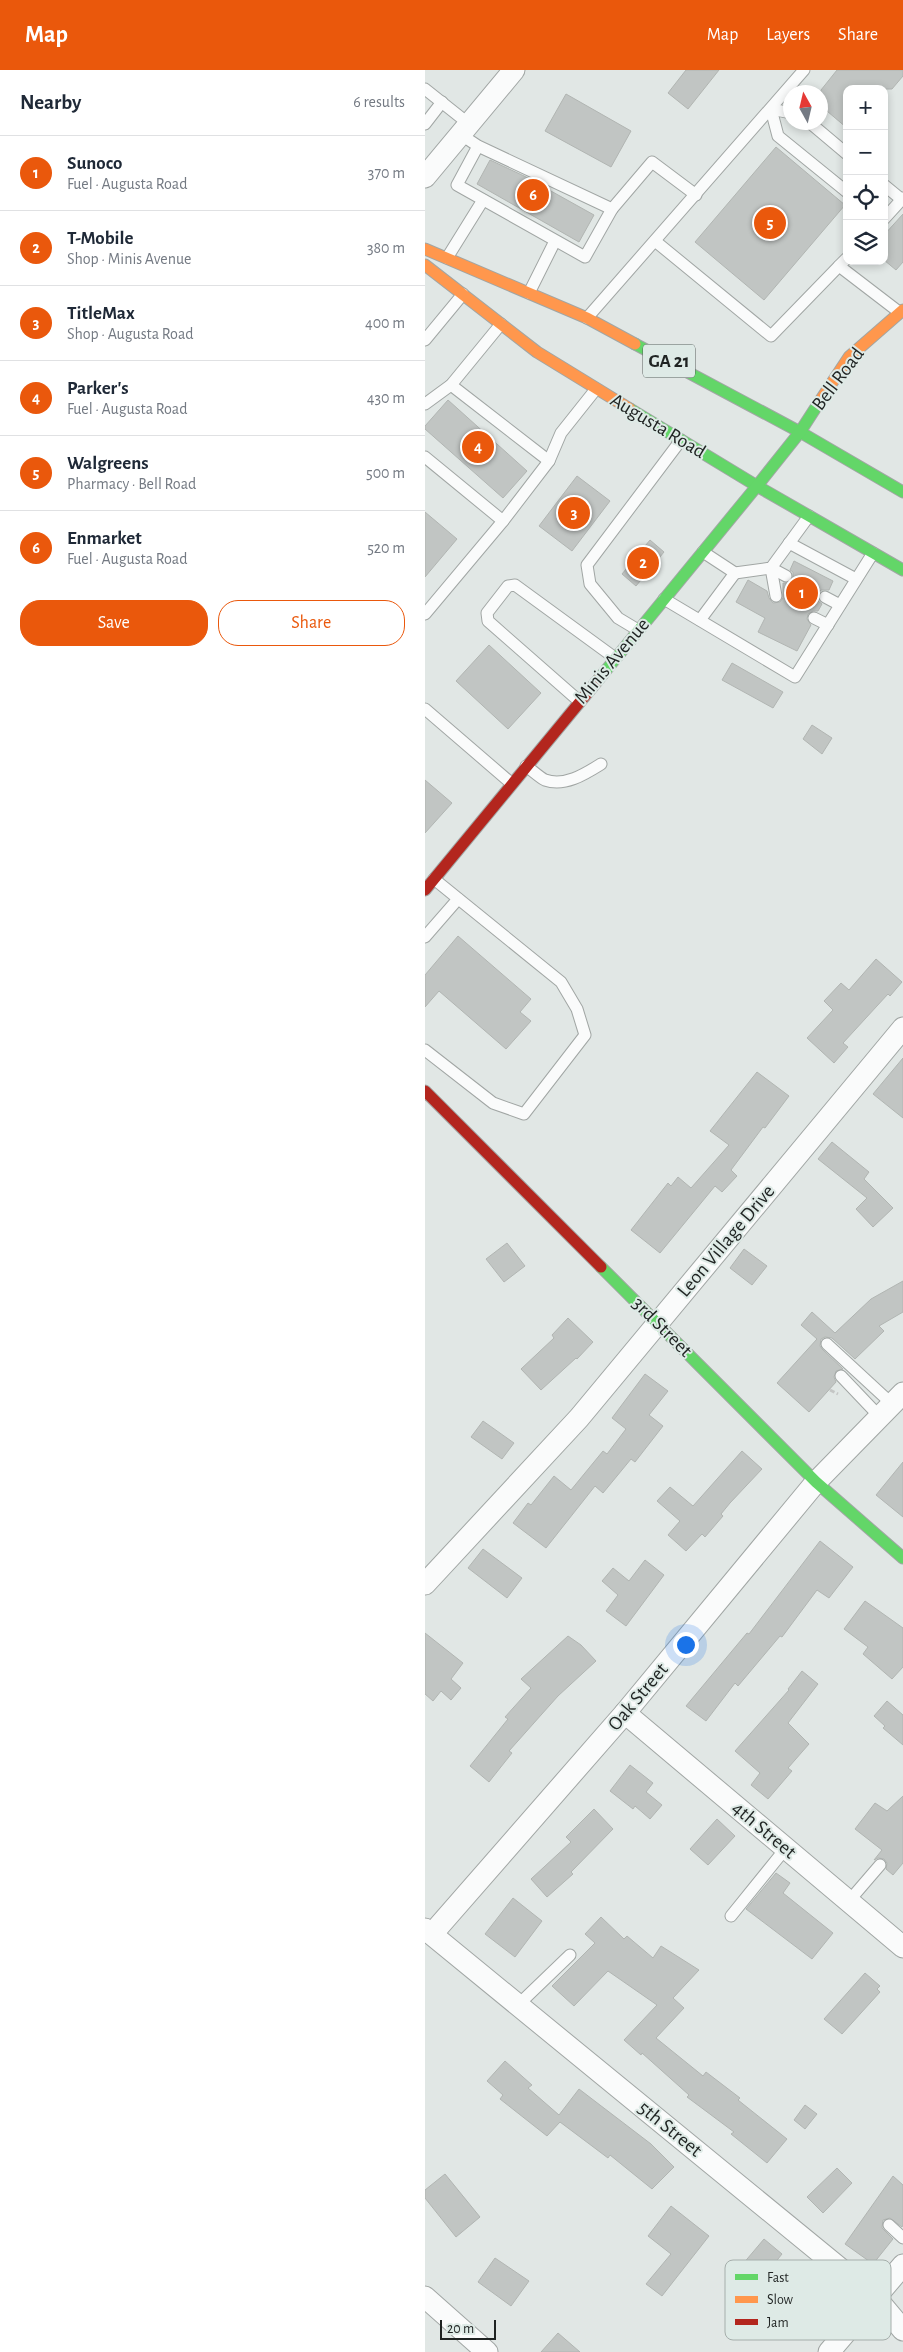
<!DOCTYPE html>
<html lang="en">
<head>
<meta charset="utf-8">
<style>
	:root { --surface:#fff; --page:#f6f6f7; --text:#1f2937; --muted:#747a83; --line:#e0e1e3; --accent:#ea580c }
	body { margin:0; font-family:"Alegreya Sans",sans-serif; background:var(--page); color:var(--text) }
	.controls { position:absolute; right:15px; top:15px; display:grid; overflow:hidden; border-radius:10px; box-shadow:0 2px 8px #0003 }
	.controls button { width:45px; height:45px; display:grid; place-items:center; padding:0; border:0; border-bottom:1px solid var(--line); background:var(--surface); color:var(--text); font:25px sans-serif }
	.compass { position:absolute; left:358px; top:15px; width:45px; height:45px; border-radius:50%; background:var(--surface); box-shadow:0 2px 8px #0003; rotate:352deg }
	.scale { position:absolute; left:15px; bottom:12px; width:56px; box-sizing:border-box; padding-left:5px; border:2px solid #1f2322; border-top:0; font-size:14px; line-height:18px; white-space:nowrap; color:#1f2322; -webkit-text-stroke:4px #deeae6; paint-order:stroke }
	.you { position:absolute; left:260px; top:1574px; width:18px; height:18px; margin:-12px; border:4px solid #fff; border-radius:50%; background:#1a73e8; box-shadow:0 0 0 8px #1a73e833 }
	.badge { display:grid; place-items:center; width:32px; height:32px; border-radius:50%; background:var(--accent); color:#fff; font-size:16px; font-weight:700 }
	.pin { position:absolute; translate:-50% -50%; border:2px solid #fff; box-shadow:0 1px 5px #0006 }
	.list { margin:0; padding:0; list-style:none }
	h2 { display:flex; justify-content:space-between; align-items:center; height:65px; margin:0; padding:0 20px; font-size:21px }
	h2 small { font-size:16px; font-weight:400; color:var(--muted) }
	.list li { display:grid; grid-template-columns:32px 1fr auto; gap:15px; align-items:center; box-sizing:border-box; height:75px; padding:0 20px; border-top:1px solid var(--line) }
	.list b { display:block; font-size:19px; white-space:nowrap }
	.list p { margin:0; font-size:16px; white-space:nowrap; color:var(--muted) }
	.list em { font-size:16px; font-style:normal; color:var(--muted) }
	.actions { display:flex; gap:10px; padding:15px 20px }
	.actions a { flex:1; padding:11px 0; border:1px solid var(--accent); border-radius:20px; text-align:center; font-size:18px; color:var(--accent) }
	.actions .main { background:var(--accent); color:#fff }
	.icon { flex:none; width:28px; height:28px; fill:none; stroke:currentColor; stroke-width:2; stroke-linecap:round; stroke-linejoin:round }
	.map { position:relative; flex:none; width:478px; height:2282px; overflow:hidden }
	header { display:flex; align-items:center; gap:30px; box-sizing:border-box; height:70px; padding:0 25px; background:var(--accent); color:#fff }
	header strong { font-size:24px }
	nav { display:flex; gap:28px; margin-inline-start:auto; font-size:18px }
	main { display:flex }
	aside { flex:1; background:var(--surface) }
	.map>svg:first-child { display:block }
	.building { fill:#c1c5c3; stroke:#b1b5b2 }
	.lines { fill:none; stroke-linecap:round; stroke-linejoin:round }
	.lane-casing { stroke:#a1a6a4; stroke-width:13 }
	.street-casing { stroke:#a1a6a4; stroke-width:23 }
	.fast-casing { stroke:#a1a6a4; stroke-width:13 }
	.slow-casing { stroke:#a1a6a4; stroke-width:13 }
	.jam-casing { stroke:#a1a6a4; stroke-width:13 }
	.path { stroke:#c4c6c5; stroke-width:3; stroke-dasharray:5 2.5; stroke-linecap:butt }
	.lane { stroke:#fafbfb; stroke-width:11 }
	.street { stroke:#fafbfb; stroke-width:21 }
	.fast { stroke:#63d668; stroke-width:11 }
	.slow { stroke:#ff974d; stroke-width:11 }
	.jam { stroke:#b3261e; stroke-width:11 }
	.labels { text-anchor:middle; dominant-baseline:central; stroke-width:4; stroke-linejoin:round; paint-order:stroke }
	.shield { fill:#deeae6; stroke:#585f5d; stroke-width:1 }
	.shield-label { font-size:19px; font-weight:bold; fill:#1f2322 }
	.street-label { font-size:20px; fill:#1f2322; stroke:#deeae6 }
	.key { fill:#deeae6; stroke:#a5aeab; stroke-width:1 }
	.key-label { font-size:14px; fill:#1f2322 }
</style>
</head>
<body>
<header>
<strong>Map</strong>
<nav><a>Map</a><a>Layers</a><a>Share</a></nav>
</header>
<main>
<aside>
<h2>Nearby<small>6 results</small></h2>
<ul class="list">
<li><span class="badge">1</span><div><b>Sunoco</b><p>Fuel · Augusta Road</p></div><em>370 m</em></li>
<li><span class="badge">2</span><div><b>T-Mobile</b><p>Shop · Minis Avenue</p></div><em>380 m</em></li>
<li><span class="badge">3</span><div><b>TitleMax</b><p>Shop · Augusta Road</p></div><em>400 m</em></li>
<li><span class="badge">4</span><div><b>Parker's</b><p>Fuel · Augusta Road</p></div><em>430 m</em></li>
<li><span class="badge">5</span><div><b>Walgreens</b><p>Pharmacy · Bell Road</p></div><em>500 m</em></li>
<li><span class="badge">6</span><div><b>Enmarket</b><p>Fuel · Augusta Road</p></div><em>520 m</em></li>
</ul>
<div class="actions"><a class="main">Save</a><a>Share</a></div>
</aside>
<div class="map">
<svg width="478" height="2282" viewBox="0 0 478 2282">
	<rect width="100%" height="100%" fill="#e1e7e5"/>
	<!-- building -->
	<g class="building">
		<path d="M261,0H294L263,39L243,23Z"/>
		<path d="M412,0H478V6L467,19H422V58L396,36V20Z"/>
		<path d="M141,24L206,61L186,97L120,61Z"/>
		<path d="M351,77L420,135L339,230L270,172Z"/>
		<path d="M65,90L99,106L169,145L154,172L52,114Z"/>
		<path d="M478,144V192L471,200L459,190V165Z"/>
		<path d="M23,330L102,401L78,428L0,359V356Z"/>
		<path d="M152,406L185,431L147,481L114,456Z"/>
		<path d="M0,442L32,469L0,507Z"/>
		<path d="M225,470L239,482L211,516L197,504Z"/>
		<path d="M369,491L408,511L404,520H396L393,524V531L397,534L393,541H388L383,544L382,549L386,555L372,581L333,562L340,548L311,532L323,510L342,521L344,528L348,533L355,532L358,528V513H365L368,509V502L365,500Z"/>
		<path d="M64,575L116,623L83,659L31,611Z"/>
		<path d="M307,593L358,622L348,638L297,610Z"/>
		<path d="M387,655L407,668L397,684L378,669Z"/>
		<path d="M0,710L27,733L0,763Z"/>
		<path d="M33,866L106,929L95,942L106,951L81,979L14,921L0,937V905Z"/>
		<path d="M451,889L477,912L465,926L463,924L418,973L423,977L409,993L382,968L408,940L399,931L416,913L424,920Z"/>
		<path d="M478,988V1048L448,1024Z"/>
		<path d="M332,1002L364,1026L340,1058L338,1057L306,1100L312,1106L297,1122L290,1116L235,1183L206,1160L243,1113L246,1116L253,1107L266,1118L304,1075L285,1061Z"/>
		<path d="M407,1072L444,1102L439,1109L468,1138L448,1157L431,1139L442,1128L393,1089Z"/>
		<path d="M82,1173L100,1196L79,1212L61,1189Z"/>
		<path d="M319,1179L342,1196L327,1215L305,1198Z"/>
		<path d="M478,1211V1242L454,1256L459,1261L430,1289L407,1268L400,1267L396,1269L395,1276L397,1279L418,1299L411,1301L409,1307L411,1312L384,1342L352,1313L392,1269L376,1255L387,1242L410,1263L446,1229Z"/>
		<path d="M143,1248L168,1272L152,1289L151,1288L116,1320L96,1299L129,1268L127,1265Z"/>
		<path d="M220,1304L243,1321L224,1345L238,1356L210,1392L206,1389L178,1423L170,1416L121,1478L88,1453L103,1433L106,1435L129,1406L146,1420L178,1381L182,1384L201,1359L187,1348Z"/>
		<path d="M58,1351L89,1373L77,1389L46,1367Z"/>
		<path d="M317,1381L337,1399L305,1433L296,1444L298,1446L280,1467L277,1464L261,1481L243,1465L255,1451L232,1431L245,1417L268,1436Z"/>
		<path d="M478,1392V1447L451,1425Z"/>
		<path d="M395,1471L428,1497L404,1528L392,1520L357,1567L355,1566L313,1616L310,1613L281,1651L261,1636L322,1563L324,1564Z"/>
		<path d="M58,1479L97,1508L82,1528L43,1498Z"/>
		<path d="M220,1490L239,1505L201,1556L181,1541L193,1525L177,1511L188,1498L204,1511Z"/>
		<path d="M440,1531L478,1558V1597L467,1609L438,1584L443,1577L419,1559Z"/>
		<path d="M0,1563L38,1593L26,1609L36,1618L26,1630L16,1621L8,1631L0,1624Z"/>
		<path d="M143,1566L156,1575L171,1591L133,1626L84,1681L87,1683L64,1712L45,1696L83,1649L80,1647L106,1618L96,1609Z"/>
		<path d="M377,1601L393,1614L363,1653L384,1674L363,1698L367,1701L343,1729L326,1715L335,1703L310,1681L364,1620L363,1619Z"/>
		<path d="M462,1631L478,1645V1675L458,1658L460,1656L449,1646Z"/>
		<path d="M205,1695L228,1713L221,1722L237,1735L225,1749L210,1736L208,1739L185,1721Z"/>
		<path d="M478,1726V1793L468,1805L461,1799L462,1793L459,1789L453,1788L449,1790L457,1780L430,1759L450,1733L462,1741Z"/>
		<path d="M169,1739L188,1759L146,1802L148,1804L122,1827L106,1809L146,1772L141,1767Z"/>
		<path d="M292,1749L310,1766L283,1795L265,1779Z"/>
		<path d="M351,1803L365,1813L358,1823L408,1863L387,1889L321,1839Z"/>
		<path d="M88,1828L117,1851L90,1887L60,1864Z"/>
		<path d="M176,1847L199,1869L202,1866L228,1888L236,1876L274,1900L248,1928L259,1938L231,1968L278,2006L281,2002L315,2028L313,2030L362,2069L342,2093L306,2064L309,2062L262,2027L264,2025L217,1983L216,1985L199,1970L232,1935L183,1901L149,1936L127,1916L170,1873L160,1864Z"/>
		<path d="M440,1903L455,1916L452,1919L455,1922L417,1964L399,1949Z"/>
		<path d="M80,1991L107,2015L103,2018L134,2045L154,2019L226,2074L249,2097L227,2119L185,2085L183,2088L135,2052L122,2066L75,2029L78,2025L62,2011Z"/>
		<path d="M380,2035L392,2044L380,2059L369,2050Z"/>
		<path d="M412,2098L427,2113L398,2143L382,2127Z"/>
		<path d="M20,2104L55,2147L31,2167L0,2128V2120Z"/>
		<path d="M468,2106L478,2115V2155L477,2157L465,2148L458,2150L457,2158L468,2169L448,2194L420,2174Z"/>
		<path d="M246,2136L284,2166L237,2226L221,2214L246,2184L223,2166Z"/>
		<path d="M339,2169L357,2184L336,2210L317,2195Z"/>
		<path d="M70,2188L104,2211L86,2236L53,2212Z"/>
		<path d="M133,2263L155,2282H116Z"/>
	</g>
	<g class="lines">
		<defs>
			<g id="lane">
				<path d="M0,19L44,54"/>
				<path d="M346,39L353,66L422,122"/>
				<path d="M346,39L366,43"/>
				<path d="M384,52L422,84"/>
				<path d="M0,54L17,32"/>
				<path d="M35,64L53,76L187,139L160,187L32,115L53,76"/>
				<path d="M459,115L476,129"/>
				<path d="M187,139L227,92L271,125"/>
				<path d="M459,149L478,128"/>
				<path d="M230,171L346,266L414,196"/>
				<path d="M22,188L58,130"/>
				<path d="M422,188L414,196L474,242"/>
				<path d="M104,223L130,171"/>
				<path d="M162,248L379,0"/>
				<path d="M0,270L38,224"/>
				<path d="M26,315L124,391"/>
				<path d="M0,334L26,315L76,254"/>
				<path d="M0,387L78,451L124,391L136,363L171,319"/>
				<path d="M364,473L431,509"/>
				<path d="M278,482L310,503L346,498L384,446"/>
				<path d="M346,498L351,526"/>
				<path d="M346,498L361,506"/>
				<path d="M400,527L415,535"/>
				<path d="M239,529L370,607L448,483"/>
				<path d="M0,544L78,451"/>
				<path d="M389,548L403,555"/>
				<path d="M275,550L310,503"/>
				<path d="M213,560L193,548L165,514L162,495L256,370"/>
				<path d="M154,631L63,551L62,543L83,516L90,515L190,588"/>
				<path d="M0,639L86,713"/>
				<path d="M101,696C107,700 114,707 120,710C140,717 160,704 176,694"/>
				<path d="M0,867L33,829"/>
				<path d="M0,980L68,1033L99,1044L160,965L152,939L136,912L9,809"/>
				<path d="M402,1274L467,1334"/>
				<path d="M416,1306L455,1347"/>
				<path d="M424,1831L455,1795"/>
				<path d="M306,1846L361,1778"/>
				<path d="M93,1935L145,1885"/>
				<path d="M464,2155L478,2168"/>
			</g>
			<g id="street">
				<path d="M0,107L89,0"/>
				<path d="M0,1514L154,1348L478,958"/>
				<path d="M200,1643L478,1877"/>
				<path d="M0,1859L451,2228L478,2260"/>
				<path d="M7,1864L200,1643L391,1412L478,1323"/>
				<path d="M0,2227L62,2282"/>
				<path d="M404,2282L478,2195"/>
			</g>
			<g id="fast">
				<path d="M210,274L375,362L478,422"/>
				<path d="M205,339L332,416L478,500"/>
				<path d="M173,610L332,416L375,362L395,331"/>
				<path d="M176,1197L391,1412L478,1488"/>
			</g>
			<g id="slow">
				<path d="M0,179L162,248L210,274"/>
				<path d="M0,195L112,282L205,339"/>
				<path d="M395,331L424,287L478,240"/>
			</g>
			<g id="jam">
				<path d="M0,820L173,610"/>
				<path d="M0,1021L176,1197"/>
			</g>
		</defs>
		<!-- lane casing -->
		<use href="#lane" class="lane-casing"/>
		<!-- street casing -->
		<use href="#street" class="street-casing"/>
		<!-- fast casing -->
		<use href="#fast" class="fast-casing"/>
		<!-- slow casing -->
		<use href="#slow" class="slow-casing"/>
		<!-- jam casing -->
		<use href="#jam" class="jam-casing"/>
		<!-- path -->
		<path class="path" d="M405,1320L413,1324"/>
		<!-- lane -->
		<use href="#lane" class="lane"/>
		<!-- street -->
		<use href="#street" class="street"/>
		<!-- fast -->
		<use href="#fast" class="fast"/>
		<!-- slow -->
		<use href="#slow" class="slow"/>
		<!-- jam -->
		<use href="#jam" class="jam"/>
	</g>
	<g class="labels">
		<!-- shield labels -->
		<rect class="shield" x="218" y="274.5" width="52" height="33" rx="4"/>
		<g class="shield-label">
			<text x="244" y="291">GA 21</text>
		</g>
		<!-- street labels -->
		<g class="street-label">
			<text transform="translate(413 309) rotate(-53)">Bell Road</text>
			<text transform="translate(233 356) rotate(31)">Augusta Road</text>
			<text transform="translate(187 591) rotate(-50)">Minis Avenue</text>
			<text transform="translate(301 1171) rotate(-50)">Leon Village Drive</text>
			<text transform="translate(237 1257) rotate(45)">3rd Street</text>
			<text transform="translate(213 1627) rotate(-50)">Oak Street</text>
			<text transform="translate(339 1760) rotate(40)">4th Street</text>
			<text transform="translate(245 2059) rotate(39)">5th Street</text>
		</g>
	</g>
	<!-- legend -->
	<rect x="300" y="2190" width="166" height="80" rx="8" class="key"/>
	<rect x="310" y="2204" width="23" height="6" fill="#63d668"/>
	<rect x="310" y="2226" width="23" height="7" fill="#ff974d"/>
	<rect x="310" y="2249" width="23" height="6" fill="#b3261e"/>
	<g class="key-label">
		<text x="342" y="2212">Fast</text>
		<text x="342" y="2234">Slow</text>
		<text x="342" y="2257">Jam</text>
	</g>
</svg>
<div class="controls">
<button>+</button>
<button>−</button>
<button><svg class="icon" aria-label="locate" viewBox="0 0 24 24"><circle cx="12" cy="12" r="6"/><path d="M12 2v4M12 18v4M2 12h4M18 12h4"/></svg></button>
<button><svg class="icon" aria-label="layers" viewBox="0 0 24 24"><path d="M12 4l9 5-9 5-9-5zM3 14l9 5 9-5"/></svg></button>
</div>
<svg class="compass" viewBox="-18 -18 36 36"><path d="M0-13l5 13h-10z" fill="#e53935"/><path d="M0 13l5-13h-10z" fill="#747a83"/></svg>
<div class="scale">20 m</div>
<div class="you"></div>
<div class="pin badge" style="left:377px;top:523px">1</div>
<div class="pin badge" style="left:218px;top:493px">2</div>
<div class="pin badge" style="left:149px;top:443px">3</div>
<div class="pin badge" style="left:53px;top:377px">4</div>
<div class="pin badge" style="left:345px;top:153px">5</div>
<div class="pin badge" style="left:108px;top:125px">6</div>
</div>
</main>
</body>
</html>
